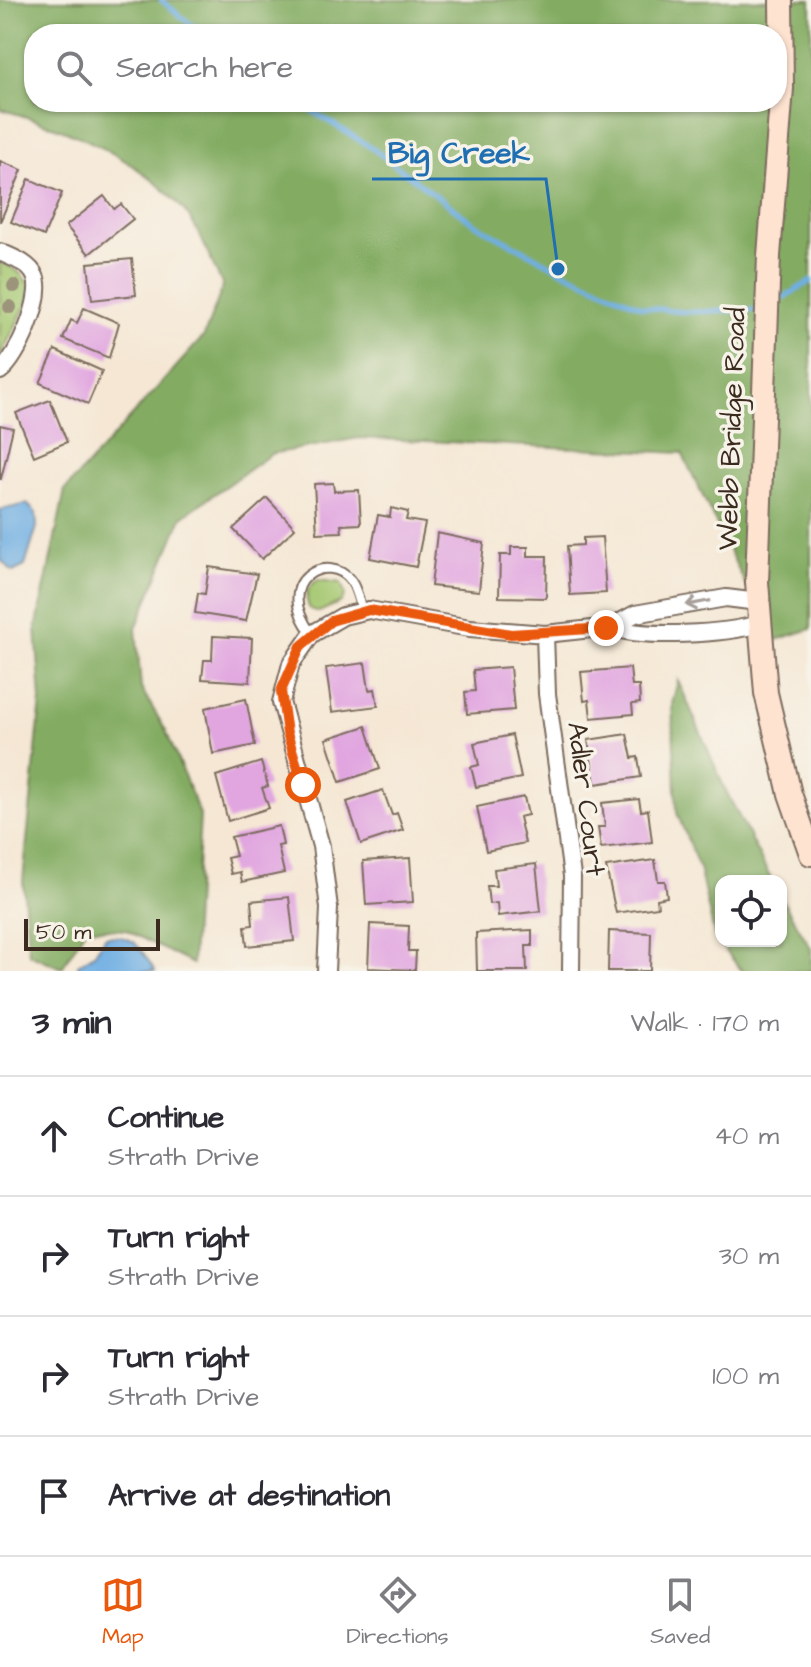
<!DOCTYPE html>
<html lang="en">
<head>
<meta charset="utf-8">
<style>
	:root { --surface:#fff; --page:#f7f7f7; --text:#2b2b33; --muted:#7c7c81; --line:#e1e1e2; --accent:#ea580c }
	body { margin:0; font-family:"Architects Daughter",sans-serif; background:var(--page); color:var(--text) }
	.controls { position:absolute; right:24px; bottom:24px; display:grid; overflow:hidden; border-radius:16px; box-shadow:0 2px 6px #0004 }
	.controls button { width:72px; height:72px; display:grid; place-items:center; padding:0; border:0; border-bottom:2px solid var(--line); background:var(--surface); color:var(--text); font:40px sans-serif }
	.scale { position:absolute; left:24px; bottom:20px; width:136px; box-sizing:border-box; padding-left:8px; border:4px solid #3b2a1e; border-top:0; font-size:22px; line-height:28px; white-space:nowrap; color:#3b2a1e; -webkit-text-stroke:6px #f7f3e8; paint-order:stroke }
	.stop { position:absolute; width:24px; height:24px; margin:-18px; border:6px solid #ea580c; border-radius:50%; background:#fff }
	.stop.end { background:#ea580c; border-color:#fff; box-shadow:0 2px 8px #0008 }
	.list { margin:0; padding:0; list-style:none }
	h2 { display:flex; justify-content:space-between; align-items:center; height:104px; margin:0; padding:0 32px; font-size:34px }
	h2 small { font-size:26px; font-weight:400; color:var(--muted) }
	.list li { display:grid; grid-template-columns:52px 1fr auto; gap:24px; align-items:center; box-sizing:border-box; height:120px; padding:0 32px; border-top:2px solid var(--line) }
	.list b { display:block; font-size:30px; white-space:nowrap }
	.list p { margin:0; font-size:26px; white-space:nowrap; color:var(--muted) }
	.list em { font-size:26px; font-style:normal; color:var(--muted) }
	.icon { flex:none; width:44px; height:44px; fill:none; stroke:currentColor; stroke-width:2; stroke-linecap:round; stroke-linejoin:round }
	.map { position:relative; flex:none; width:811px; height:971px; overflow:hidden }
	.search { position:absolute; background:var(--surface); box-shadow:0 2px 6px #0004; left:24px; right:24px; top:24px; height:88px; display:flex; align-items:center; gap:20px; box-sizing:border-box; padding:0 28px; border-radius:32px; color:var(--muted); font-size:30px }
	.sheet { height:584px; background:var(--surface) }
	nav { display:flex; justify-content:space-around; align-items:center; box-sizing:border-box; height:112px; border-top:2px solid var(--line); background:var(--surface); font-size:22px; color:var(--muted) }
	nav a { display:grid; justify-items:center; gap:4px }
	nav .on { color:var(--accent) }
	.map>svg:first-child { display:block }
	.green { fill:#a4c770; stroke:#707847; stroke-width:2 }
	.forest { fill:#83ac62; stroke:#5f6b40; stroke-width:2; fill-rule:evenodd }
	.water { fill:#6fafe3; stroke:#556c80; stroke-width:2 }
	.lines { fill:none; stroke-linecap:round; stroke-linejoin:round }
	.stream { stroke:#6fafe3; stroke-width:5 }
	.building { fill:#e1a6e0 }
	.lane-casing { stroke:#7c6c5e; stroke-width:12 }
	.street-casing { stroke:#7c6c5e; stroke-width:20 }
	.secondary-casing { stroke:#7c6c5e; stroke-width:26 }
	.lane { stroke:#fff; stroke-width:8 }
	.street { stroke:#fff; stroke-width:16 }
	.secondary { stroke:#fee3d1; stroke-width:22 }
	.tree { fill:#9d947b }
	.oneway { stroke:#a79f9a }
	.route { stroke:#ea580c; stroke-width:10 }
	.labels { text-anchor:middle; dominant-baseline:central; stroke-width:7; stroke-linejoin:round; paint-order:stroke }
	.street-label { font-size:28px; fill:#3b2a1e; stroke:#f7f3e8 }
	.leader { fill:none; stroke:#1f6fb2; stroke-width:3 }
	.callout-dot { fill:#1f6fb2; stroke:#f7f3e8; stroke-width:3 }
	.callout-label { font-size:30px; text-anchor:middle; font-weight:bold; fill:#1f6fb2; stroke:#f7f3e8; stroke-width:7; stroke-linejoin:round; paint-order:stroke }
</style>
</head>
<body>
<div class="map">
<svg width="811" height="971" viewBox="0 0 811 971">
	<rect width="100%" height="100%" fill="#f7f3e8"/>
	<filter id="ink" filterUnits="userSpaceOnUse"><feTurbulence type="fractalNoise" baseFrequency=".0125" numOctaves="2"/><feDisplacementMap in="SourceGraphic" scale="16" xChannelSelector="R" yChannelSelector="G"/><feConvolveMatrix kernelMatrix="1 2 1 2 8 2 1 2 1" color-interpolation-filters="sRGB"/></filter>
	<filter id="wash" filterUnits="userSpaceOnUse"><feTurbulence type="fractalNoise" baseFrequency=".006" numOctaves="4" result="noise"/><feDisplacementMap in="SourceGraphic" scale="32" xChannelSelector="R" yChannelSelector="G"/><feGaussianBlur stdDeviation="1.8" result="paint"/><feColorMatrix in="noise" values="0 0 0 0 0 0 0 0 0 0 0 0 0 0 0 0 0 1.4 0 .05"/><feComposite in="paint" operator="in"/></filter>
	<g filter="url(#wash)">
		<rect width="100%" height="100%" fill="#f5e7d4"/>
		<!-- green -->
		<g class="green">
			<path d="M0,262C17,269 30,277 30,297L0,357Z"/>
			<path d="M318,580L341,583L345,594L341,602L319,612L310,609C304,597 306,587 318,580Z"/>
		</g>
		<!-- forest -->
		<g class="forest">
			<path d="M0,0H811V629L773,641L682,453L359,438L271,454L182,517L136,628L141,688L166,731L200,815L192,964L126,930L86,928L62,968L29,954L23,881L41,700L36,629L65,490L204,336L223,286C211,262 200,229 183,209C135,155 67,128 0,109ZM34,34H777V102H34Z"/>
			<path d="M678,680L724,787L772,881H721V941H781V898L811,948V971H742L715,938L699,868L677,813L672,704Z"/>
		</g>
		<!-- water -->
		<g class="water">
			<path d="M27,504L36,513L37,527L25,566L13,572L0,559V510Z"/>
			<path d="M106,936C138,936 138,946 155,971H78V965L95,953Z"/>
		</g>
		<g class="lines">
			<!-- stream -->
			<g class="stream">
				<path d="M161,0L203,34"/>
				<path d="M297,102L369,146L475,224L558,269L642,307L684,312L762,310"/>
				<path d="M774,303L811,281"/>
			</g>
		</g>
		<g id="blocks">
			<!-- building -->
			<g class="building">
				<path d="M0,161L22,170L0,222Z"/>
				<path d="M29,179L62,193L44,236L11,222Z"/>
				<path d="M104,196L114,209L121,204L133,219L89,254L66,226Z"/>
				<path d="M132,259L136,295L92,300L88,263Z"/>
				<path d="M84,308L119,323L109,358L63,339L71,320L77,323Z"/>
				<path d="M55,350L102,371L88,404L40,383Z"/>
				<path d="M50,400L67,442L34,456L16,413Z"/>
				<path d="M0,425L13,428L1,479H0Z"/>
				<path d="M333,483L334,491L359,490L361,524L341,525L342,532L317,533L314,484Z"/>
				<path d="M267,498L295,528L262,559L233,529Z"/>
				<path d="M391,508L408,512L406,520L425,523L416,567L370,558L378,515L390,517Z"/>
				<path d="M437,533L484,543L479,591L431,586Z"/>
				<path d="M602,537L606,593L570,595L567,546L583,545V538Z"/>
				<path d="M511,547H528V556H547L546,598L499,597L500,555H511Z"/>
				<path d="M209,567L257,574L246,621L195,613L198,593L205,594Z"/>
				<path d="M213,636L252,638L250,682L202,679L204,660H212Z"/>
				<path d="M365,663L369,690L375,689L378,706L332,712L326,668Z"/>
				<path d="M510,667L514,710L467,714L465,692L475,691L473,670Z"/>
				<path d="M630,668L632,686H639L640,703L632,704L633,714L591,718L589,700L584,701L581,672Z"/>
				<path d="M246,699L255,745L213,754L205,708Z"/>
				<path d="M366,726L380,769L340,782L326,739Z"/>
				<path d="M627,734L632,758L638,757L641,777L595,784L588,740Z"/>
				<path d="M512,735L521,778L476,787L471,767L479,765L474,743Z"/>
				<path d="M261,762L268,786L262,788L269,808L228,821L216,776Z"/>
				<path d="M383,790L392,815L397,813L403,830L361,844L347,802Z"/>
				<path d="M524,797L528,815L519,817L525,843L486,851L477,807Z"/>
				<path d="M639,799L641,811L648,810L652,842L601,848L598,827H605L602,803Z"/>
				<path d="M279,826L283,845L278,846L284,873L242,882L240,872L231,874L227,858L236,856L231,837Z"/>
				<path d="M410,858L413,902L366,905L363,861Z"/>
				<path d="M655,860L658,881H665L667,897L657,899L658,907L616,913L606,867Z"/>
				<path d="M536,864L541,911L498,916L497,903L489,904L487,886H496L494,869Z"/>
				<path d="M289,897L294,941L247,946L245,926L253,925L251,901Z"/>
				<path d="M370,924L409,926L408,951H416L415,970L368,968Z"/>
				<path d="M532,930V946H526L527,971H477L476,933Z"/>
				<path d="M609,931L651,933L650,971H608Z"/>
			</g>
		</g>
	</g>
	<g filter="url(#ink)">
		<use href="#blocks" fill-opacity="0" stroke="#7c6c5e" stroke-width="2"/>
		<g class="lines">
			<defs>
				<path id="lane" d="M312,634C270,579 330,551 351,581C357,589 359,601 362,611"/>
				<g id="street">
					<path d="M0,252C13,258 29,263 35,276C45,296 17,360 0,371"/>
					<path d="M611,627C644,639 725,634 759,624"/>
					<path d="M545,634L547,694L572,876L571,971"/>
					<path d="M326,971L329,908L321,846L281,702L291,664L312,634L343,616L369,610L470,628L545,634L611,627L635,614L726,598L758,602"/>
				</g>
				<path id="secondary" d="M781,0L782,88L769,256L757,582L766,693L790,794L811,854"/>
			</defs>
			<!-- lane casing -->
			<use href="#lane" class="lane-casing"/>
			<!-- street casing -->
			<use href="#street" class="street-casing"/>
			<!-- secondary casing -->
			<use href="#secondary" class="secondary-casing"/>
			<!-- lane -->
			<use href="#lane" class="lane"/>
			<!-- street -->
			<use href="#street" class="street"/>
			<!-- secondary -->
			<use href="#secondary" class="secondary"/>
		</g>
		<!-- trees -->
		<g class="tree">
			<circle cx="14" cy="286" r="7"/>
			<circle cx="10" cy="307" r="7"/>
		</g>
		<!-- one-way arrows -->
		<defs><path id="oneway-shaft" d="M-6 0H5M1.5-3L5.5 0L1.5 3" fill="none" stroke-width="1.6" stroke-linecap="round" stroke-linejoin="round" transform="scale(2)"/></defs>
		<use class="oneway" href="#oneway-shaft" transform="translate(698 603) rotate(169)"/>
	</g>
	<g class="lines" filter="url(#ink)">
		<!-- route -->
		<path class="route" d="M303,785L287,733L281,691L301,646L331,621L369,610L511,634L606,628"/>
	</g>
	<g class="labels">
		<!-- street labels -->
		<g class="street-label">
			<text transform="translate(732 429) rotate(-88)">Webb Bridge Road</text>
			<text transform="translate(586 799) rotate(83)">Adler Court</text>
		</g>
	</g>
	<!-- callouts -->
	<path class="leader" d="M558 269L546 179H372"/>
	<circle class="callout-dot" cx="558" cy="269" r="8"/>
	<g class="callout-label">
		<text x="459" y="163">Big Creek</text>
	</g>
</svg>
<div class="controls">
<button><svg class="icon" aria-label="locate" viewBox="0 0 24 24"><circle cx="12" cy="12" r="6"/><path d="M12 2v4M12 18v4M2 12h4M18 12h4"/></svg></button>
</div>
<div class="scale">50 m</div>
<div class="stop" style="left:303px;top:785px"></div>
<div class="stop end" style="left:606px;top:628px"></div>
<div class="search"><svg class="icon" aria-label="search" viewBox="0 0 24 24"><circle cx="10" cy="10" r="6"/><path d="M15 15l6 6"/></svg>Search here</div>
</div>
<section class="sheet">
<h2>3 min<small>Walk · 170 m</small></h2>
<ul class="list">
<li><svg class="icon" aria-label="ahead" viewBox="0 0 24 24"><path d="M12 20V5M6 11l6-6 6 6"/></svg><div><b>Continue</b><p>Strath Drive</p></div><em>40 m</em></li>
<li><svg class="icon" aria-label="right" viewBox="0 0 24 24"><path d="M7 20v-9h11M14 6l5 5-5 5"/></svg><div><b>Turn right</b><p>Strath Drive</p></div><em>30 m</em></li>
<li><svg class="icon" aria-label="right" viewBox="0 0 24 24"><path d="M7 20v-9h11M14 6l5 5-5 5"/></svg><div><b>Turn right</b><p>Strath Drive</p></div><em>100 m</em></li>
<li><svg class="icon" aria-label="arrive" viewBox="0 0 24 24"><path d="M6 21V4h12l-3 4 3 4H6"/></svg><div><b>Arrive at destination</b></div></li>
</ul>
</section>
<nav>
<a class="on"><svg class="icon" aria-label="map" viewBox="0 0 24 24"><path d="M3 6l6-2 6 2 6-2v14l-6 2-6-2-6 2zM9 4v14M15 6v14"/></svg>Map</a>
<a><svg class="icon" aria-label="directions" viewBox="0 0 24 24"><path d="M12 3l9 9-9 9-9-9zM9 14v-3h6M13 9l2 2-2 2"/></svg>Directions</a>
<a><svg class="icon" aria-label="saved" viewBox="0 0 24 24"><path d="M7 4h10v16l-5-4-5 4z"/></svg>Saved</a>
</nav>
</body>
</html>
